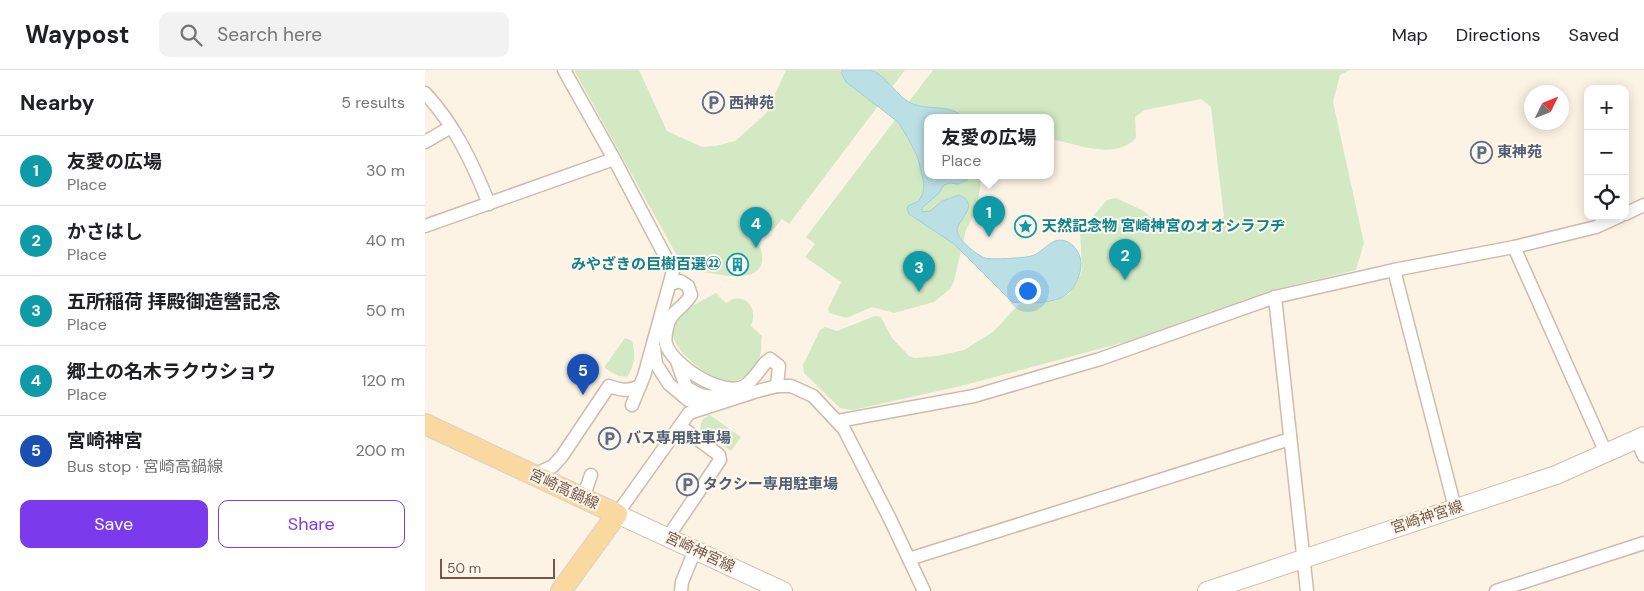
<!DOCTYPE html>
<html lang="en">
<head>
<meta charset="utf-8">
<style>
	:root { --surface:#fff; --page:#f2f2f2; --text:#202124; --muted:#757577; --line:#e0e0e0; --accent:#7c3aed }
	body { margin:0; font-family:"DM Sans","Noto Sans JP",sans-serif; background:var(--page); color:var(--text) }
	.controls { position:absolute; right:15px; top:15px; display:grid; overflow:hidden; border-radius:10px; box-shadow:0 2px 12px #0003 }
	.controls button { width:45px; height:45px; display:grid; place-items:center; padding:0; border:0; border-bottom:1px solid var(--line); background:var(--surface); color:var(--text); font:25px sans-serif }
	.compass { position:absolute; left:1099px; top:15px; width:45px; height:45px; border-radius:50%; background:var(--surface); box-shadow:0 2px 12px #0003; rotate:47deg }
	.scale { position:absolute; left:15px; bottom:12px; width:115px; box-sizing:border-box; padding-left:5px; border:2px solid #755a4b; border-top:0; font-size:14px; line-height:18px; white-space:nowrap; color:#755a4b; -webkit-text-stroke:4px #fff7ec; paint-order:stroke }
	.you { position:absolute; left:602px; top:220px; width:18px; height:18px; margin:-12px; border:4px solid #fff; border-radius:50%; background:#1a73e8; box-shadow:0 0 0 8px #1a73e833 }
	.badge { display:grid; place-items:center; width:32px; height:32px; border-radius:50%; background:var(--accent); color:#fff; font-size:16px; font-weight:700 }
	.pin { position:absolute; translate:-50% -41px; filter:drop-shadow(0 1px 2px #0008) }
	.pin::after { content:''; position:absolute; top:26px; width:18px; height:15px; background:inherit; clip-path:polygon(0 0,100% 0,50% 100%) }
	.popup { position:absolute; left:499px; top:44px; width:130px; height:65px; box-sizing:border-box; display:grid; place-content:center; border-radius:10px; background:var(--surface); filter:drop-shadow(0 1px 4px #0005); font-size:16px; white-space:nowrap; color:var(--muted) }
	.popup b { font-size:19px; color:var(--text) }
	.popup::after { content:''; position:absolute; left:50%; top:100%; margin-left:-10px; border:10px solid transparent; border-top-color:var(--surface) }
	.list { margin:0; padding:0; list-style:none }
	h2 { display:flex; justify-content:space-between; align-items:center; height:65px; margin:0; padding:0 20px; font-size:21px }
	h2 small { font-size:16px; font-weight:400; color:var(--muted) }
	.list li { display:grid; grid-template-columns:32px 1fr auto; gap:15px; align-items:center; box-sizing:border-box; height:70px; padding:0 20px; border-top:1px solid var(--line) }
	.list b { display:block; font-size:19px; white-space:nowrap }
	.list p { margin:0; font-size:16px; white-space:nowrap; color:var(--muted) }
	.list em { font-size:16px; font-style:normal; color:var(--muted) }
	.actions { display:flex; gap:10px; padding:15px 20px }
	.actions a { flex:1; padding:11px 0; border:1px solid var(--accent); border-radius:10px; text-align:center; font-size:18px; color:var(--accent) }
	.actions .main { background:var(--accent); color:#fff }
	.icon { flex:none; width:28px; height:28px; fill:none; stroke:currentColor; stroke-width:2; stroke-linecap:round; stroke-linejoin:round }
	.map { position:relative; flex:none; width:1219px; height:521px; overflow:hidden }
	header { display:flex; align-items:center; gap:30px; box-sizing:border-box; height:70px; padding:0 25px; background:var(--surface); border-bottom:1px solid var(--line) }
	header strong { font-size:24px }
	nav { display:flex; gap:28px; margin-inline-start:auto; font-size:18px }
	.search { width:350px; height:45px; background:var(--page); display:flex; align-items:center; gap:12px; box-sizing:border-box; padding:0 18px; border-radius:10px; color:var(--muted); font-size:19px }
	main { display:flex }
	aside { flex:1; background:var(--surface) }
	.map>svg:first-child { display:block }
	.green { fill:#d3e9c4 }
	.water { fill:#badfe5; stroke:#a0ced7 }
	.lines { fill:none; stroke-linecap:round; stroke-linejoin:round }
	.minor-casing { stroke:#cebbac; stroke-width:15 }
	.secondary-casing { stroke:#d2bdac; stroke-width:20 }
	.primary-casing { stroke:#d8d1cd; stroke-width:22 }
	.minor { stroke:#fff; stroke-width:12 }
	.secondary { stroke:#fff; stroke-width:18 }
	.primary { stroke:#f9d99f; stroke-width:20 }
	.labels { text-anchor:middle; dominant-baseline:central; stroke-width:4; stroke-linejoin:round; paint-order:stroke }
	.service-label { font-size:15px; font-weight:bold; fill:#4e5e75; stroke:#fff7ec; text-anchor:start }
	.culture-label { font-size:15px; font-weight:bold; fill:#0d838f; stroke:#fff7ec; text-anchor:start }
	.street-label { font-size:15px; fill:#755a4b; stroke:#fff7ec }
</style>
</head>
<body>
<header>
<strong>Waypost</strong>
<div class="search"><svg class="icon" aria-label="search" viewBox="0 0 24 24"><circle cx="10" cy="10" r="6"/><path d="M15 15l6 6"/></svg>Search here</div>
<nav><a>Map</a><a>Directions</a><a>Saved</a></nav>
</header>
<main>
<aside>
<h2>Nearby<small>5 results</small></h2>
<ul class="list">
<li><span class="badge" style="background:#0f9aa8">1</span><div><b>友愛の広場</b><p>Place</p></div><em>30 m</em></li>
<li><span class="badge" style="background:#0f9aa8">2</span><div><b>かさはし</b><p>Place</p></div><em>40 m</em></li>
<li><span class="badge" style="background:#0f9aa8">3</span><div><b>五所稲荷 拝殿御造營記念</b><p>Place</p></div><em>50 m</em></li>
<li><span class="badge" style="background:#0f9aa8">4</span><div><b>郷土の名木ラクウショウ</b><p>Place</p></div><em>120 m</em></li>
<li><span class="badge" style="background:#1a4fb4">5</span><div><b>宮崎神宮</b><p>Bus stop · 宮崎高鍋線</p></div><em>200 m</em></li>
</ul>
<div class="actions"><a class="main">Save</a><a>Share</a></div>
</aside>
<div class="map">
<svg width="1219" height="521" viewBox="0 0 1219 521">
	<rect width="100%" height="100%" fill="#fcf3e5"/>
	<!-- green -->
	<g class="green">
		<path d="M149,0H214L242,61L277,77L290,76L310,71L335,49L342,42L361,0H480L364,154L357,149L347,161H337L331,168C333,173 337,180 337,186C340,211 306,207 291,204C284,203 274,202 268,199C262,196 256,188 251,184Z"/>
		<path d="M508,0H925L915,5L908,32L939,173L931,200L843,221L704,271L540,315L428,340L415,338L379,303L378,295L395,260L400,257L412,261L450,246L456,247L467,268L484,286L489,288L512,286L539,280L568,262L594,234L631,231L644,224L655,206L657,199L655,161L682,130L691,128L719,141L735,155L763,158L791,152L799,147L786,37L776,29L720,40L710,47L711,68C691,90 655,75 630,70L625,67V48H503V106H557L551,141L541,160L529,211L526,218L509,232L469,243L447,237L422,248L404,243L403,239L416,212L380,187L390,174L381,167Z"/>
		<path d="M291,223L301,233C319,220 334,238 326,256L337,266C335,273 338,281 334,288C329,300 319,310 306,312C290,314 247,281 248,263C248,260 250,255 251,252C257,239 279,230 291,223Z"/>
		<path d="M200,268L207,271C211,285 210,294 202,307L193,306L180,298V296Z"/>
		<path d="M285,345L316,367L306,381L275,360L277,350Z"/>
	</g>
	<!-- water -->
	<path class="water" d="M417,0C426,0 436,0 445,0C460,3 472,28 488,34C506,41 524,33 539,48H503V106H546L545,108L533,114L525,113L519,115L514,123L497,138V142L505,141L517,131L534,125C555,135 535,147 532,159C531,169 552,185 560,188C565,190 600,188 606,186C619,183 627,164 643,172C666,185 655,218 636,228C627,233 596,234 587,232L529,174L484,144L482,139L483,136L494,131L498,123L499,114L493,88L483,68L473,52L421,12L417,4Z"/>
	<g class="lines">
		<defs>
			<g id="minor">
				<path d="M139,0L189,89L248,201L219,306L207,335"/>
				<path d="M0,23C30,55 48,94 64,134"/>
				<path d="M0,72L26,57"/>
				<path d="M1200,144L1219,135"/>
				<path d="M0,156L189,89"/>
				<path d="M1089,177L1181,383"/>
				<path d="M969,200L1030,438"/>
				<path d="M245,214L255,211L263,216L266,225C259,238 244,242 242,258C241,262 240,270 241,274C247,295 300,330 321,315C328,310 335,299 341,292L345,289L354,296L352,316"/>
				<path d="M850,227L882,521"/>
				<path d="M229,278L231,294L244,314L263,330L283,336"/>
				<path d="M252,291L261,317C277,327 285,330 303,322"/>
				<path d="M413,351L549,326L675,289L850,227L969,200L1089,177L1171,157L1195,146"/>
				<path d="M1212,370L1219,386"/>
				<path d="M109,405L128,396L137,386L184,316C196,320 203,322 215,316"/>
				<path d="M158,428L166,405"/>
				<path d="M192,444L264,343L329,322L352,316H366L388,326L419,359L465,449L499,521"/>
				<path d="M243,467L295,390L294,385L255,356"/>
				<path d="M484,489L865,369"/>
				<path d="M256,521L257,512L270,480"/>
				<path d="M1071,521L1219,473"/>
			</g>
			<g id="secondary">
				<path d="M192,444L358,521"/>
				<path d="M782,521L1131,405L1219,366"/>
			</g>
			<path id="primary" d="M0,354L192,444L136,521"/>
		</defs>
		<!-- minor casing -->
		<use href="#minor" class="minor-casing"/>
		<!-- secondary casing -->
		<use href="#secondary" class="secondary-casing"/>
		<!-- primary casing -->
		<use href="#primary" class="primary-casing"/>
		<!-- minor -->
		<use href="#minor" class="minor"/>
		<!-- secondary -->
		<use href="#secondary" class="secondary"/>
		<!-- primary -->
		<use href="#primary" class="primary"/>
	</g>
	<!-- icons -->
	<defs>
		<symbol id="parking-ring" viewBox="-11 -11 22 22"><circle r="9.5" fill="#fff7ec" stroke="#5c6f8a" stroke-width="1.5"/><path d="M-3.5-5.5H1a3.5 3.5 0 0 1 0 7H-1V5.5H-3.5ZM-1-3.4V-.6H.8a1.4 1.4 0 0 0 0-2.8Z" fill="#5c6f8a"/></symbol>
		<symbol id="sight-ring" viewBox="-11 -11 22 22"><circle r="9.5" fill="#fff7ec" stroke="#0f9aa8" stroke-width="1.5"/><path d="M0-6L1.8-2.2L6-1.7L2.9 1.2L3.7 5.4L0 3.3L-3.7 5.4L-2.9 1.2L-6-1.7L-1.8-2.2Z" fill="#0f9aa8"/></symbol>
		<symbol id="building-ring" viewBox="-11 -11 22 22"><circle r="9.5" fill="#fff7ec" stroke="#0f9aa8" stroke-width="1.5"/><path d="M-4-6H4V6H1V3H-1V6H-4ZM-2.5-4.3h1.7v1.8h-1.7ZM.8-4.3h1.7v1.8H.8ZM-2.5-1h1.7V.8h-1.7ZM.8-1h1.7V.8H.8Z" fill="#0f9aa8"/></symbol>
	</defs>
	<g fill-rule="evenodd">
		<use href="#parking-ring" x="276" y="20" width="25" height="25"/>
		<use href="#parking-ring" x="1044" y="70" width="25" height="25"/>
		<use href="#sight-ring" x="588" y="144" width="25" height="25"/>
		<use href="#building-ring" x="300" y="182" width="25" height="25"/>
		<use href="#parking-ring" x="172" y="356" width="25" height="25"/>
		<use href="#parking-ring" x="250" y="402" width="25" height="25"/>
	</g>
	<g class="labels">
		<!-- service labels -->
		<g class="service-label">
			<text x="304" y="33">西神苑</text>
			<text x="1072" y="82">東神苑</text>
			<text x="201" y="368">バス専用駐車場</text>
			<text x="278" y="414">タクシー専用駐車場</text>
		</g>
		<!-- culture labels -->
		<g class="culture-label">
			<text x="617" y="156">天然記念物 宮崎神宮のオオシラフヂ</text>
			<text x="296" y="194" text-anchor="end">みやざきの巨樹百選㉒</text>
		</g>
		<!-- street labels -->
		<g class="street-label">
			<text transform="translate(139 419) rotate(25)">宮崎高鍋線</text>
			<text transform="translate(1002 447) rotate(-18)">宮崎神宮線</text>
			<text transform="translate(275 482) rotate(25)">宮崎神宮線</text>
		</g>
	</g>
</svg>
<div class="controls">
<button>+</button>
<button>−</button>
<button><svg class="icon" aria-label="locate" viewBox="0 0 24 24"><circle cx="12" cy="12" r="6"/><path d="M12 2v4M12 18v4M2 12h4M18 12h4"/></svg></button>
</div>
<svg class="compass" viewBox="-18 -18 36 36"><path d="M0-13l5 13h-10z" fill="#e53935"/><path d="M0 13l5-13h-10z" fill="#757577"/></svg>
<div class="scale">50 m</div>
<div class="you"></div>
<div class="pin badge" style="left:564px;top:167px;background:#0f9aa8">1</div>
<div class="popup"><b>友愛の広場</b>Place</div>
<div class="pin badge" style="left:700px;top:210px;background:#0f9aa8">2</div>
<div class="pin badge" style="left:494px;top:222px;background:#0f9aa8">3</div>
<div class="pin badge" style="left:331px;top:178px;background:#0f9aa8">4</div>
<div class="pin badge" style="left:158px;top:325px;background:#1a4fb4">5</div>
</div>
</main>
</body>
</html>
